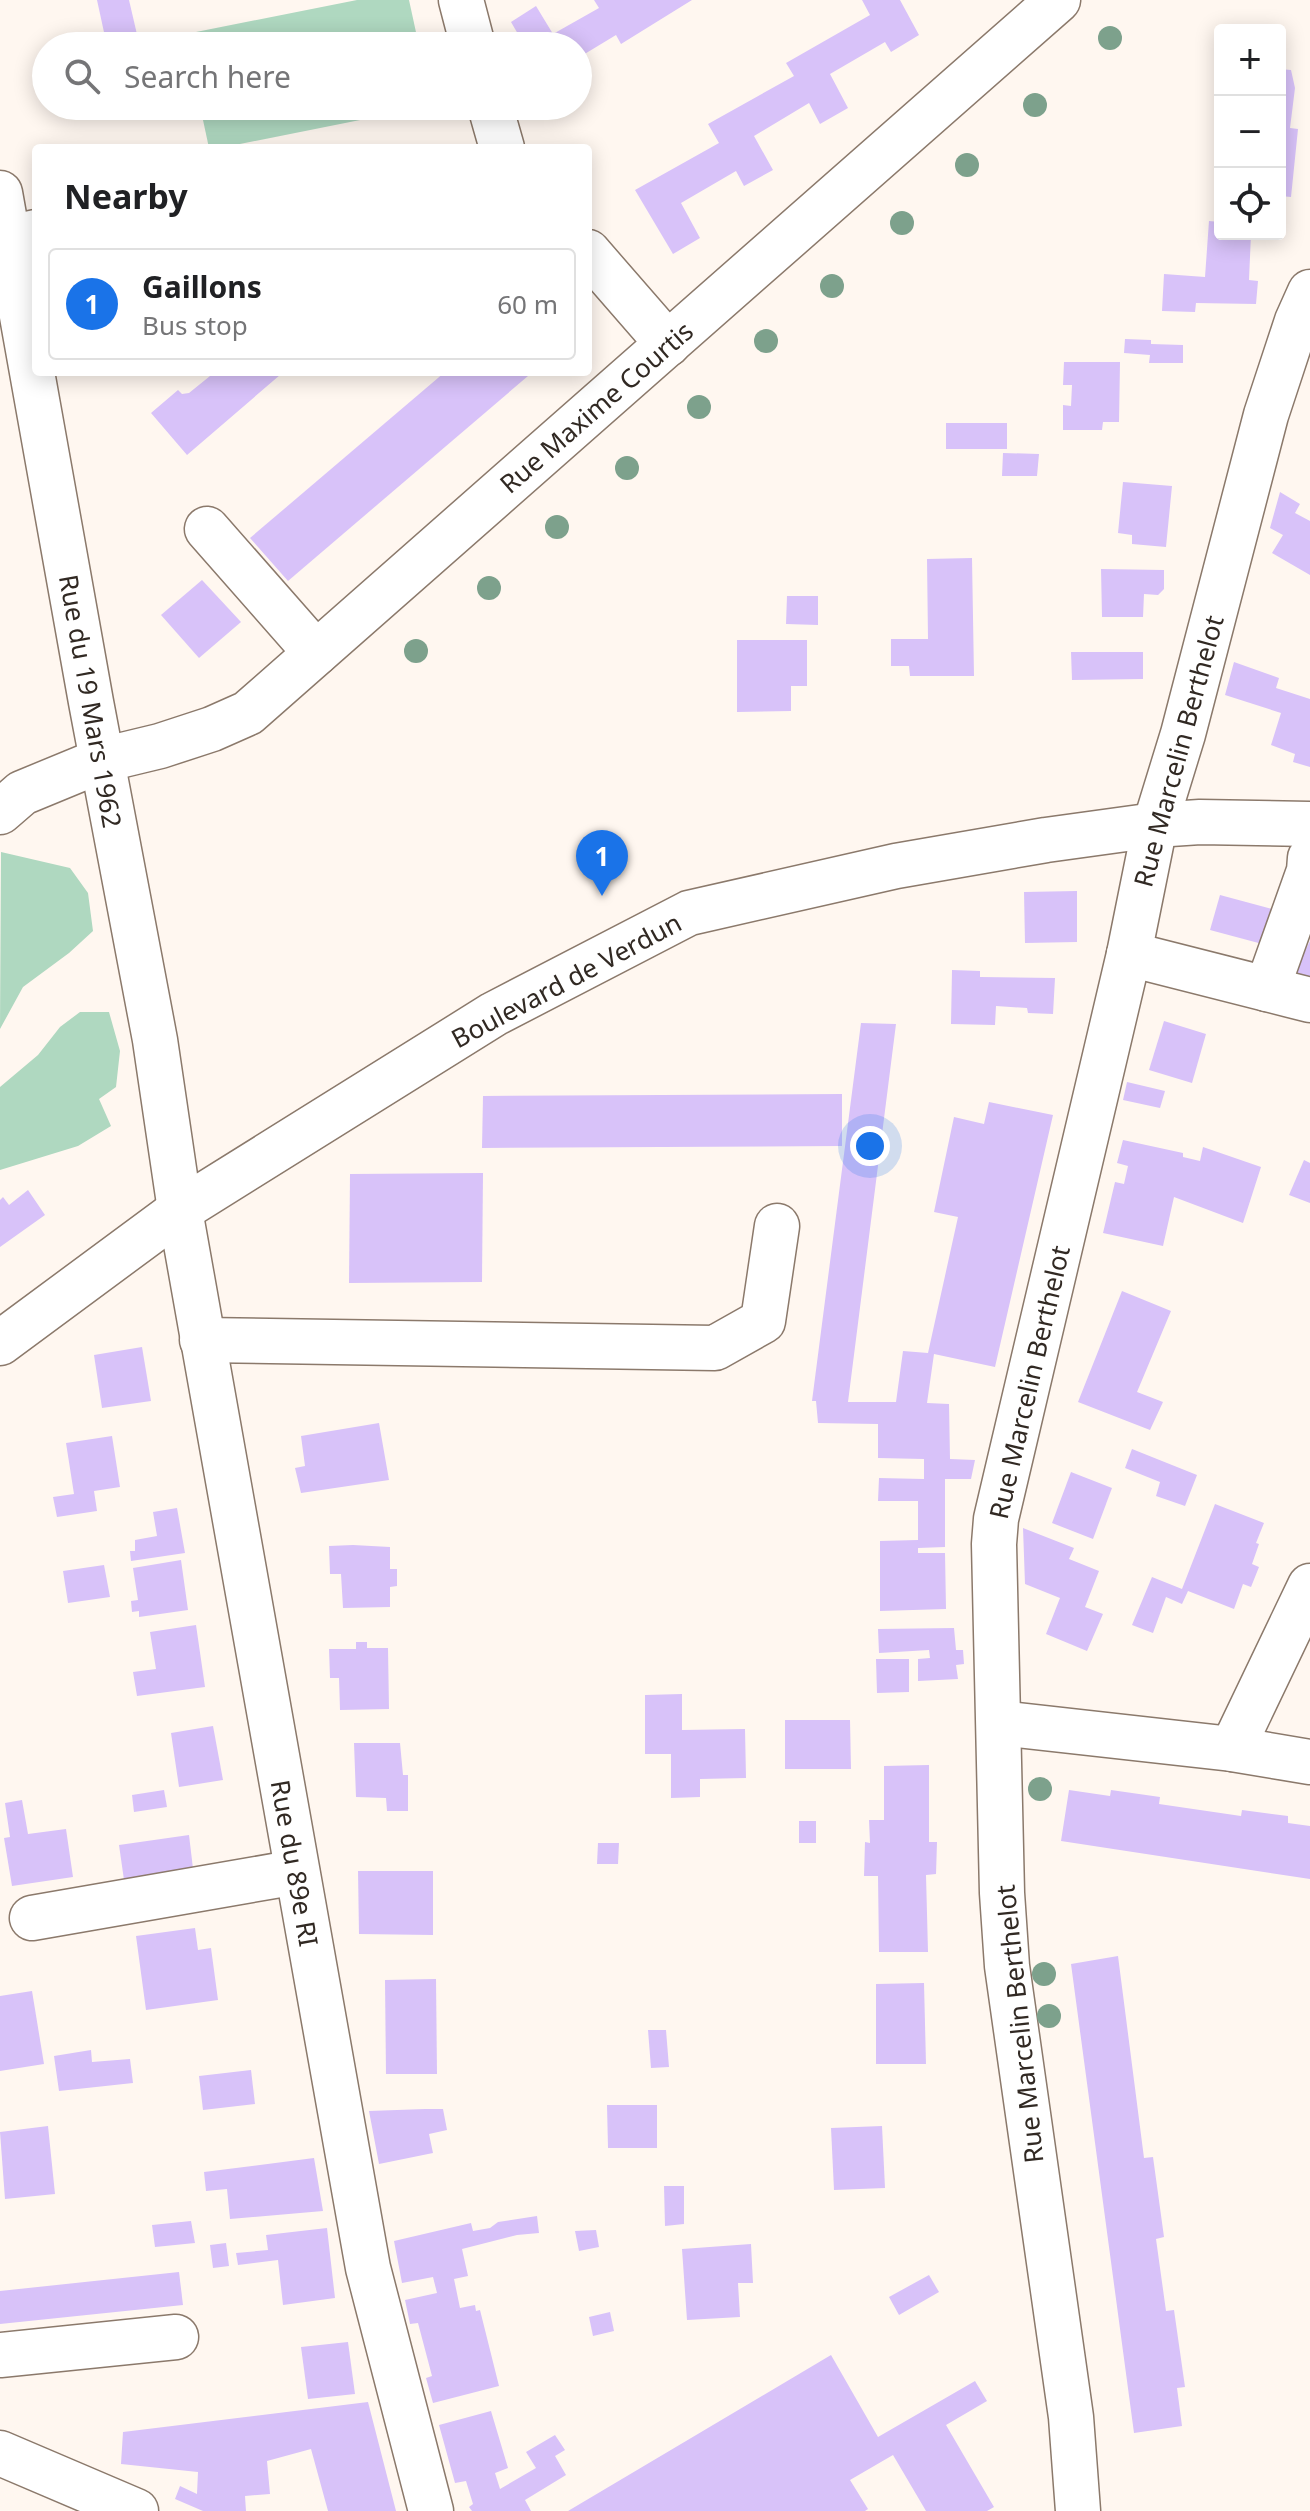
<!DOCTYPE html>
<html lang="en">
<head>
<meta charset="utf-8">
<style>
	:root { --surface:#fff; --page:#f2f2f2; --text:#202124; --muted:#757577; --line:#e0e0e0; --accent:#1a73e8 }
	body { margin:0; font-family:"Noto Sans",sans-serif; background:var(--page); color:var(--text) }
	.controls { position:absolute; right:24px; top:24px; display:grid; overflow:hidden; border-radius:8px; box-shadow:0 4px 20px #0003 }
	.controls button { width:72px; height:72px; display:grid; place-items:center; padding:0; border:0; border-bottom:2px solid var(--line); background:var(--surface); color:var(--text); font:40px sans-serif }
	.you { position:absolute; left:870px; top:1146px; width:28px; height:28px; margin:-20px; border:6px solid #fff; border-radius:50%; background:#1a73e8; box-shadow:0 0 0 12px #1a73e833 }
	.badge { display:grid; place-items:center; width:52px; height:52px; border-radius:50%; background:var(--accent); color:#fff; font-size:26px; font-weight:700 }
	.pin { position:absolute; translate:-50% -66px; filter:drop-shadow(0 2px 4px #0008) }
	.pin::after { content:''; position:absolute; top:42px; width:28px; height:24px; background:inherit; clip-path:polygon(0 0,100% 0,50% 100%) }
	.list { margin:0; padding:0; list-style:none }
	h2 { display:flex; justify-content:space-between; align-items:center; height:104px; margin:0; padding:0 32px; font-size:34px }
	h2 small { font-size:26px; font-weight:400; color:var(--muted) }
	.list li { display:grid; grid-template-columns:52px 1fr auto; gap:24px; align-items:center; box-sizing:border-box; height:112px; margin:0 16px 16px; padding:0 16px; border:2px solid var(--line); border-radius:8px }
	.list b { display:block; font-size:30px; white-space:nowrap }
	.list p { margin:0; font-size:26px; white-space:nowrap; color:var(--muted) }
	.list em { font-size:26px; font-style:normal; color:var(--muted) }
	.icon { flex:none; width:44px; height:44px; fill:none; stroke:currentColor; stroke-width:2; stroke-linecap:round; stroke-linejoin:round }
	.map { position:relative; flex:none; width:1310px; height:2511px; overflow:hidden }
	.search { position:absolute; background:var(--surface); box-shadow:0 4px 20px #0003; left:32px; top:32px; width:560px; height:88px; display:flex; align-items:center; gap:20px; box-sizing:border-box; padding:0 28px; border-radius:44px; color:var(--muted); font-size:30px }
	.panel { position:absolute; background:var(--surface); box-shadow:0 4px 20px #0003; left:32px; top:144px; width:560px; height:232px; border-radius:8px }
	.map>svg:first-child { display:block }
	.green { fill:#afd8c0 }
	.building { fill:#d8c2f9 }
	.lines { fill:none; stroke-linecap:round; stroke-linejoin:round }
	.minor-casing { stroke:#8b796b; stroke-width:47 }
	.major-casing { stroke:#8b796b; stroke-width:47 }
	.minor { stroke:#fff; stroke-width:44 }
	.major { stroke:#fff; stroke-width:44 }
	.tree { fill:#7da18c }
	.labels { text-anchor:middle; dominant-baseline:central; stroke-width:6; stroke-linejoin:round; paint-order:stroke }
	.street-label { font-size:26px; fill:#312923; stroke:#fff }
</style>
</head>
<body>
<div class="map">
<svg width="1310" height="2511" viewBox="0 0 1310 2511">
	<rect width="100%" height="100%" fill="#fff7f0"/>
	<!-- green -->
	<g class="green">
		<path d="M357,0H409L419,46H189L186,34Z"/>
		<path d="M200,106H430L220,148H209Z"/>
		<path d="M1,852L70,868L88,893L93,931L69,953L23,987L0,1029Z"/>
		<path d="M80,1012H109L120,1051L116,1087L99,1099L111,1126L78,1146L0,1170V1087L38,1055L60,1027Z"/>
	</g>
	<!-- building -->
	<g class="building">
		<path d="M97,0H129L139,43L107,46Z"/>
		<path d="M594,0H692L621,44L616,35L578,58V46H525L511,22L536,6L553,34L599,8Z"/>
		<path d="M862,0H900L919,35L891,52L885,42L830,74L848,108L820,124L809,103L754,136L773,170L744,186L736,171L681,203L700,238L673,254L635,190L719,143L708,124L794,76L786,63L870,15Z"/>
		<path d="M1280,69L1291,70L1295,88L1290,128L1298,129L1291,197L1280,196Z"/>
		<path d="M1209,221L1220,222V234H1251L1249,280L1258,281L1256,304L1196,303L1195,312L1162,311L1164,274L1205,277Z"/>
		<path d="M1125,339L1151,340V344L1183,345V363H1149L1150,355L1124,353Z"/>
		<path d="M1064,362H1120L1119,422H1103L1102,430H1063V405L1071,406L1072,385H1063Z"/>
		<path d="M215,372H278L280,375L187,455L151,413L178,390L182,394L189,393Z"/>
		<path d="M445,372H524L528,376L288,581L250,538Z"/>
		<rect x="946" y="423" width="61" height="26"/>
		<path d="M1003,453L1039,454L1037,476H1002Z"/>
		<path d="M1123,482L1172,486L1166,547L1132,544V535L1118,533Z"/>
		<path d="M1280,492L1300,504L1295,513L1310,521V575L1272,553L1283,535L1270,528Z"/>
		<path d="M972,558L974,676H910L909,666H891V639H928L927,559Z"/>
		<path d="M1101,569L1164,570V589L1158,595L1144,594L1143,617H1102Z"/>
		<path d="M202,580L241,622L199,658L161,615Z"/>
		<path d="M787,596H818V625L786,624Z"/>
		<path d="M737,640H807V686H791V711L737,712Z"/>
		<path d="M1071,652H1143V679L1072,680Z"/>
		<path d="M1234,662L1279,678L1276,688L1310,699V767L1293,762L1295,754L1271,745L1281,713L1225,695Z"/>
		<path d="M1077,891V942L1025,943L1024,892Z"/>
		<path d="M1220,895L1276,910L1266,945L1210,930Z"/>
		<path d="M1310,941V977L1294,972Z"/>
		<path d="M952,970L980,971V977L1055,978L1053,1014L1028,1013L1027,1008L996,1006L995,1025L951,1024Z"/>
		<path d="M1164,1021L1206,1034L1192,1083L1149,1070Z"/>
		<path d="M861,1023L896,1024L848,1402H896L903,1351L928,1353L958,1217L934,1212L954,1117L984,1124L989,1102L1053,1115L995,1367L934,1354L927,1403L949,1404L950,1459L975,1460L971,1479H945V1547L918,1548V1553H945L946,1609L880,1611V1541L918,1540V1501H878L879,1478L924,1479V1459L878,1458V1424L818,1423L816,1401H812Z"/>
		<path d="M1127,1082L1165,1091L1160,1108L1123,1100Z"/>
		<path d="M842,1094V1146L482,1148L483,1096Z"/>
		<path d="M1123,1140L1183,1153V1157L1200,1161L1203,1147L1261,1167L1243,1223L1174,1197L1163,1246L1103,1233L1115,1182L1124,1184L1128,1166L1117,1163Z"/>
		<path d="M1304,1160L1310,1163V1203L1289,1195Z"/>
		<path d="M483,1173L482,1282L349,1283L350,1174Z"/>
		<path d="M28,1190L45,1215L0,1247V1200L3,1197L9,1205Z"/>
		<path d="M1122,1291L1171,1311L1137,1392L1163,1402L1150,1430L1078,1402Z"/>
		<path d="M142,1347L151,1401L102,1408L94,1355Z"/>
		<path d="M379,1423L389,1480L301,1493L295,1468L305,1466L301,1436Z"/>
		<path d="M112,1436L120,1487L94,1491L97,1511L57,1517L53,1497L74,1494L66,1443Z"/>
		<path d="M1132,1449L1197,1475L1185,1506L1156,1496L1160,1482L1125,1468Z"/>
		<path d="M1071,1472L1112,1488L1093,1539L1052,1523Z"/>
		<path d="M1215,1504L1264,1523L1256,1543L1259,1544L1252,1564L1259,1567L1251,1587L1243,1584L1234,1609L1188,1591L1182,1604L1166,1597L1153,1633L1132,1625L1152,1577L1182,1589Z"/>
		<path d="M177,1508L185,1553L131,1561L130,1551H135V1540L157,1536L153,1512Z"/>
		<path d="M1023,1528L1074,1548L1069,1559L1099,1571L1085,1607L1103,1614L1087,1651L1046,1634L1060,1598L1025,1584Z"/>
		<path d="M353,1545L390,1547V1569H397V1586L390,1587V1607L343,1608L341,1574H330L329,1546Z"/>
		<path d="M181,1560L188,1610L139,1617V1611L132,1612L131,1601L138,1600L133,1568Z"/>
		<path d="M104,1565L110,1597L68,1603L63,1571Z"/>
		<path d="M196,1625L205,1687L137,1696L133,1672L156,1669L150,1632Z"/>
		<path d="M954,1628L956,1650H963L964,1664L956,1665L958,1679L918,1681V1659L930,1658L929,1650L879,1653L878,1629Z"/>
		<path d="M356,1642H367V1648H388L389,1709L340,1710L339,1678H330L329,1649H356Z"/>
		<path d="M876,1659H909V1692L877,1693Z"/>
		<path d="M682,1694V1730L745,1729L746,1778L700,1779V1797L671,1798V1754H645V1695Z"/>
		<path d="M785,1720H850L851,1769H785Z"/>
		<path d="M213,1726L223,1780L179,1787L171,1733Z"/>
		<path d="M354,1743H400L403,1775H408V1811H387L386,1798L356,1797Z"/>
		<path d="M929,1765V1842H937L936,1874L926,1875L928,1952H879L878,1876H864L865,1842L870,1843L869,1820H884V1766Z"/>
		<path d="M164,1790L167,1807L134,1812L132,1795Z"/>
		<path d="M1069,1790L1110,1796L1111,1790L1160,1797L1159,1804L1241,1816L1242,1810L1288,1816V1823L1310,1826V1879L1061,1841Z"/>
		<path d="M22,1800L28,1834L66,1829L73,1877L12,1886L4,1838L10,1837L5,1803Z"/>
		<rect x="799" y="1821" width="17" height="22"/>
		<path d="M189,1835L194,1877L125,1887L119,1845Z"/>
		<path d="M598,1843H619L618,1864H597Z"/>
		<path d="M358,1871H433V1935L359,1934Z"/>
		<path d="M195,1928L198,1950L211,1948L218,2000L146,2010L136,1936Z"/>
		<path d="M1118,1956L1144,2158L1153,2157L1164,2237L1156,2239L1166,2311L1174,2310L1185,2387L1177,2388L1182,2426L1134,2433L1071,1964Z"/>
		<path d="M436,1979L437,2074H386L385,1980Z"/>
		<path d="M924,1983L926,2064H876V1984Z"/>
		<path d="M32,1991L44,2064L0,2071V1996Z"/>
		<path d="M648,2030H666L669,2067L651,2068Z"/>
		<path d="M91,2050L92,2062L130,2059L133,2083L59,2091L54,2056Z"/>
		<path d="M251,2070L255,2104L203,2110L199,2076Z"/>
		<path d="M607,2105H657V2148H608Z"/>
		<path d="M425,2109H443L447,2130L429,2134L433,2153L379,2164L369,2111Z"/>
		<path d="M48,2126L55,2194L5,2199L0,2132Z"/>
		<path d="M882,2126L885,2188L834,2190L831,2128Z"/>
		<path d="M314,2158L323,2211L230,2219L227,2189L206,2191L204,2172Z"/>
		<path d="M664,2186H684V2224L665,2226Z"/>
		<path d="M537,2216L539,2233L517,2235L462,2249L468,2276L454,2279L460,2308L475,2305L476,2311L480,2310L499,2386L433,2403L426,2378L432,2376L418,2323L410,2324L405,2300L437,2293L433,2277L402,2283L394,2241L471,2223L473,2231L490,2228L498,2222Z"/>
		<path d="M191,2221L195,2243L155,2247L152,2225Z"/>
		<path d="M327,2228L335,2298L283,2305L278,2260L238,2265L236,2253L268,2250L266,2235Z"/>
		<path d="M596,2230L599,2247L579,2251L575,2231Z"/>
		<path d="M226,2243L229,2266L213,2268L210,2245Z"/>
		<path d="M751,2244L753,2283H738L740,2317L687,2320L682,2249Z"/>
		<path d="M179,2272L183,2305L0,2324V2291Z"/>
		<path d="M929,2275L939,2292L899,2315L889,2297Z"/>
		<path d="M610,2312L614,2331L593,2336L589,2317Z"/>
		<path d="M348,2342L355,2394L308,2399L301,2347Z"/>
		<path d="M831,2355L878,2437L975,2381L987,2401L946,2425L994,2507L987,2511H926L893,2455L850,2480L868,2509L865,2511H568Z"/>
		<path d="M368,2402L396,2511H328L311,2449L267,2461L270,2494L245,2496L246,2511H203L175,2499L180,2486L197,2494L198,2472L121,2464L123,2432Z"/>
		<path d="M491,2411L508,2468L495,2473L500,2489L536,2468L526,2452L555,2435L565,2450L555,2456L566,2475L525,2500L531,2511H472L469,2507L473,2504L466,2481L455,2483L439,2425Z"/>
	</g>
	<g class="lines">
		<defs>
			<g id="minor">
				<path d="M461,0L473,46"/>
				<path d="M490,106L502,148"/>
				<path d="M8,238L36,232"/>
				<path d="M588,252L668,344"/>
				<path d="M207,529L316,653"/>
				<path d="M0,812L22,793L102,760L160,746L212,729L248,713L1058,0"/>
				<path d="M1129,954L1310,1000"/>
				<path d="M1267,989L1309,871L1310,858"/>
				<path d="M180,1210L368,2268L431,2511"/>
				<path d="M202,1340L715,1348L763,1321L777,1226"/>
				<path d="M999,1723L1232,1749L1310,1762"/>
				<path d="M1232,1749L1310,1586"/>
				<path d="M32,1918L297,1872"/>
				<path d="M0,2355L176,2337"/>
				<path d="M0,2453L136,2511"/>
				<path d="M1078,2511L1071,2417L1007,1966L1002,1893L994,1544L996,1519L1129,954L1155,825L1183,734L1266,415L1297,321L1310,292"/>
			</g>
			<g id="major">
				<path d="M0,193L91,702L155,1040L180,1210"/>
				<path d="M0,1343L180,1210L494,1014L689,913L896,866L1046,840L1155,825L1200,822L1310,824"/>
			</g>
		</defs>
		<!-- minor casing -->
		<use href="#minor" class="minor-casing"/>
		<!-- major casing -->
		<use href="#major" class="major-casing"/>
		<!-- minor -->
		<use href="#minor" class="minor"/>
		<!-- major -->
		<use href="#major" class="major"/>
	</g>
	<!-- trees -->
	<g class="tree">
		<circle cx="1110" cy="38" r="12"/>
		<circle cx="1035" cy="105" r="12"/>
		<circle cx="967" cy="165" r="12"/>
		<circle cx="902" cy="223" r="12"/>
		<circle cx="832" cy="286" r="12"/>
		<circle cx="766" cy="341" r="12"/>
		<circle cx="699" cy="407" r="12"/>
		<circle cx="627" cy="468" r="12"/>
		<circle cx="557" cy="527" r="12"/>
		<circle cx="489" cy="588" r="12"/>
		<circle cx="416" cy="651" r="12"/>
		<circle cx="1040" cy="1789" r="12"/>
		<circle cx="1044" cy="1974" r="12"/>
		<circle cx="1049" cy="2016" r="12"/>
	</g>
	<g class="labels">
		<!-- street labels -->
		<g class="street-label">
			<text transform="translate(596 407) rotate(-41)">Rue Maxime Courtis</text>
			<text transform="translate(91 701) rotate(80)">Rue du 19 Mars 1962</text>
			<text transform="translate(1178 751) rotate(-75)">Rue Marcelin Berthelot</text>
			<text transform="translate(566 980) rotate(-28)">Boulevard de Verdun</text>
			<text transform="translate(1029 1382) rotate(-77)">Rue Marcelin Berthelot</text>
			<text transform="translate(295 1863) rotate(80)">Rue du 89e RI</text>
			<text transform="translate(1019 2024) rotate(-96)">Rue Marcelin Berthelot</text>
		</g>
	</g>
</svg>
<div class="controls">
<button>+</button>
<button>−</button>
<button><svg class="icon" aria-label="locate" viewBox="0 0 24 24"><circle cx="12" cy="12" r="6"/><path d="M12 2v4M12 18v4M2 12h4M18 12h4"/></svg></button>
</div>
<div class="you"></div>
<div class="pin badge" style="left:602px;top:896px">1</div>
<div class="search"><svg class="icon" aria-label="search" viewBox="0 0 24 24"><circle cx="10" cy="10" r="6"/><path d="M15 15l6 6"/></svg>Search here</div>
<section class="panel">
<h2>Nearby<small></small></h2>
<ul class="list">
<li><span class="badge">1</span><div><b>Gaillons</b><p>Bus stop</p></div><em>60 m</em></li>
</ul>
</section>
</div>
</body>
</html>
